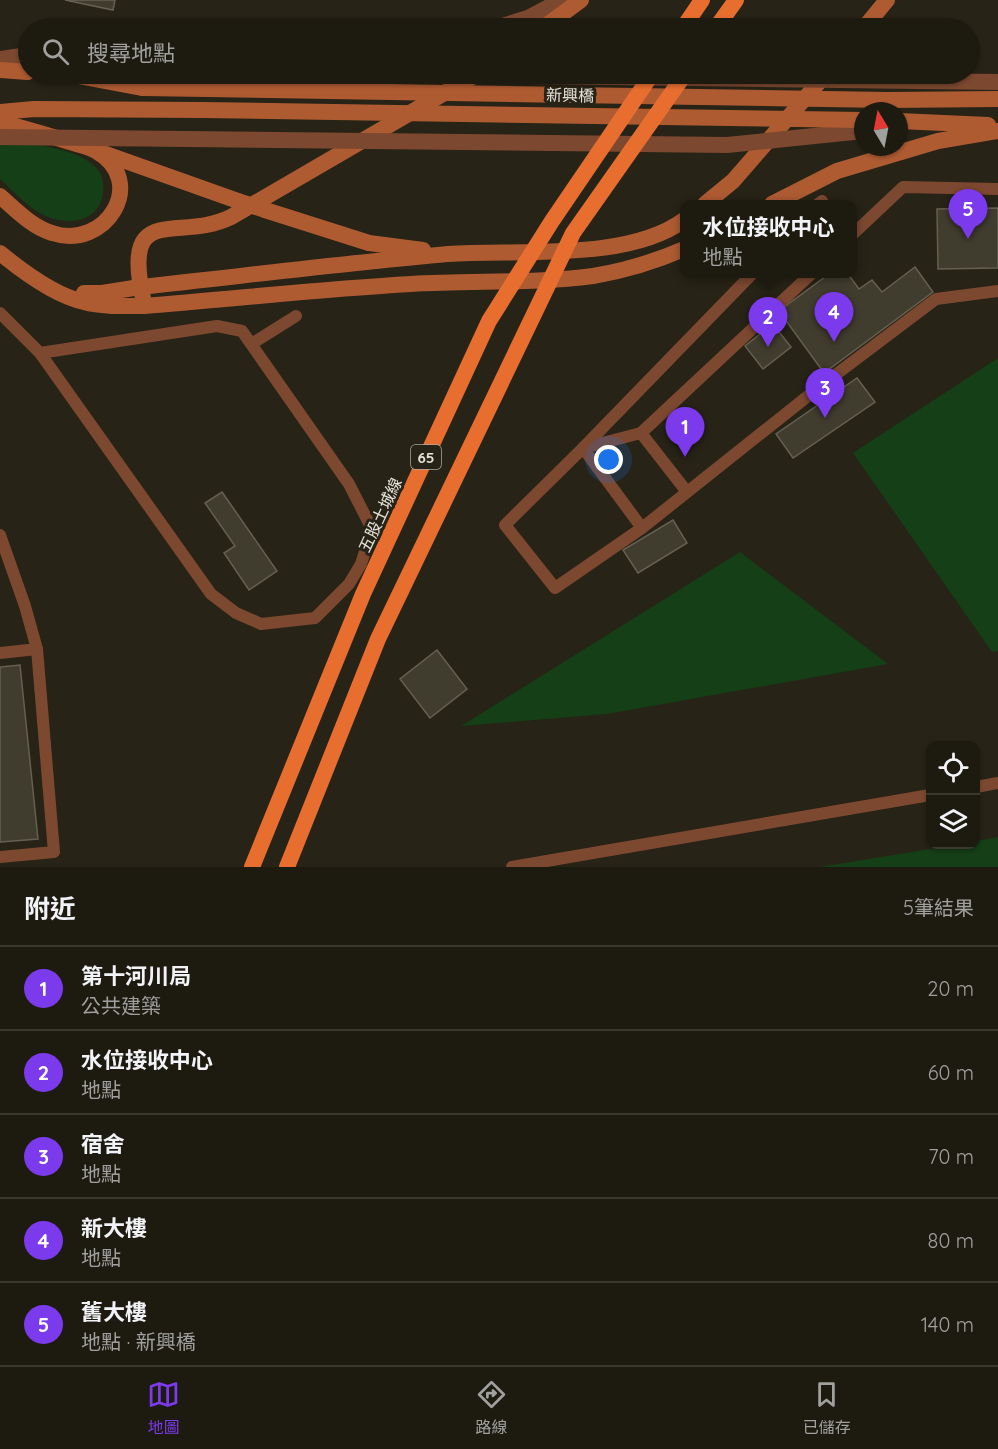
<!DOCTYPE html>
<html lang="zh-TW">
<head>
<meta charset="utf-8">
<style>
	:root { --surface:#1d1a10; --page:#252319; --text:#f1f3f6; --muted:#a0a19f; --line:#3b3830; --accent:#7c3aed }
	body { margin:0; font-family:Quicksand,"Noto Sans TC",sans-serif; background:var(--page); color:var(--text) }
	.controls { position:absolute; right:18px; bottom:18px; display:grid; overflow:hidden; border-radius:12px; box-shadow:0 2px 4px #0004 }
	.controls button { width:54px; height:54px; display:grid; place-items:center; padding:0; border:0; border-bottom:2px solid var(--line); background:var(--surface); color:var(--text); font:30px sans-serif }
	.compass { position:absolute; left:854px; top:102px; width:54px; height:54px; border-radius:50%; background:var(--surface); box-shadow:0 2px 4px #0004; rotate:350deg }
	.you { position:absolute; left:609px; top:460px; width:21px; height:21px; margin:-15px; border:4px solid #fff; border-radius:50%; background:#1a73e8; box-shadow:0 0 0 9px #1a73e833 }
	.badge { display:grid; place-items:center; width:39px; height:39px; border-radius:50%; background:var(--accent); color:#fff; font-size:20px; font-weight:700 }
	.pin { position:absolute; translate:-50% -50px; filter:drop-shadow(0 2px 3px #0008) }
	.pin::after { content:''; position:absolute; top:32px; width:21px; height:18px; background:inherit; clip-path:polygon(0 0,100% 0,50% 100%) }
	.popup { position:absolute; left:680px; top:200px; width:177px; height:78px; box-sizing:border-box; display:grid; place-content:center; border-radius:12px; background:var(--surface); filter:drop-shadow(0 2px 4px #0005); font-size:20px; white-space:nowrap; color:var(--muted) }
	.popup b { font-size:22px; color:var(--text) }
	.popup::after { content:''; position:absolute; left:50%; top:100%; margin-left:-12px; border:12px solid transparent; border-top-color:var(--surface) }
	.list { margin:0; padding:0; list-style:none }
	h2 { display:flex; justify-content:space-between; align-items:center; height:78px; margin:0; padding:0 24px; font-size:26px }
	h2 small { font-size:20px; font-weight:400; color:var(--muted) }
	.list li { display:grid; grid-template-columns:39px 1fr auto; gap:18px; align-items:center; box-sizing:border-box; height:84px; padding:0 24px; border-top:2px solid var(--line) }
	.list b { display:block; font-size:22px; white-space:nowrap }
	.list p { margin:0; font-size:20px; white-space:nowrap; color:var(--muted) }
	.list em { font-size:20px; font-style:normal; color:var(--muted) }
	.icon { flex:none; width:33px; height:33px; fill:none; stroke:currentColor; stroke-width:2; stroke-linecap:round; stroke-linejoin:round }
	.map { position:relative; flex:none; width:998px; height:867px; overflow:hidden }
	.search { position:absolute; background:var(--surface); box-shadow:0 2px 4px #0004; left:18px; right:18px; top:18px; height:66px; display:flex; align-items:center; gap:15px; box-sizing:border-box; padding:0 21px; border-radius:33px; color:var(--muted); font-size:22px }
	.sheet { height:498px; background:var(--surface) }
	nav { display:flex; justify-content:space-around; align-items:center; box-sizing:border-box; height:84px; border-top:2px solid var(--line); background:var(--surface); font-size:16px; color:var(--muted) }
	nav a { display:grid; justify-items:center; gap:3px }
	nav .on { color:var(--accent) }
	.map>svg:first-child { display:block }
	.green { fill:#153f16 }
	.building { fill:#403c2e; stroke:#656051; stroke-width:1.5 }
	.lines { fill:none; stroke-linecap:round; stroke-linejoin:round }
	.service { stroke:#7d4830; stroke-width:12 }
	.tertiary { stroke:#7d4830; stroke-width:16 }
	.secondary { stroke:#af5b32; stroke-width:16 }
	.trunk { stroke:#e86e30; stroke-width:16 }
	.minor-bridge { stroke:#7d4830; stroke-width:16 }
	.secondary-bridge { stroke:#af5b32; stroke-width:16 }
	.trunk-bridge { stroke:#e86e30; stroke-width:16 }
	.labels { text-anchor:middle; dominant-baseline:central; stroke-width:6; stroke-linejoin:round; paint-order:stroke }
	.shield { fill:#272316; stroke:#ada9a0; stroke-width:1.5 }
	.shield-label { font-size:15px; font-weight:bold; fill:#e6e3db }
	.street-label { font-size:16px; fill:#e6e3db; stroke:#272316 }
</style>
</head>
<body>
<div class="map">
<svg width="998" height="867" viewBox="0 0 998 867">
	<rect width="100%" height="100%" fill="#272316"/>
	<!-- green -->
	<g class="green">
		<path d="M0,142C26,142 83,148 99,171C103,177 104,185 103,193C99,225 62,227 38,212C25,204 12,190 0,179Z"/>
		<path d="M998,358V651L992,652L853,453Z"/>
		<path d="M740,552L888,664L607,714L461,726Z"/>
		<path d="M998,837V867H819L955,845L976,844V841Z"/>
	</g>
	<!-- building -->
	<g class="building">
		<path d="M65,0H115L113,10Z"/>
		<path d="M998,208V268L938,269L937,209Z"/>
		<path d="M915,267L933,292L824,373L779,311L829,274H848L859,289L872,280L882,292Z"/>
		<path d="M773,324L791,347L763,369L745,346Z"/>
		<path d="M857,378L875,402L793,458L776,434Z"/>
		<path d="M222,492L277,571L249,590L224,553L235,546L205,503Z"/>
		<path d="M673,520L687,543L638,573L623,550Z"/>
		<path d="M437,650L467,689L430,718L400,679Z"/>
		<path d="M20,665L38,839L0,842V667Z"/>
	</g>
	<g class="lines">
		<!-- service -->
		<g class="service">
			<path d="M818,204L822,201"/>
			<path d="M852,235L903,187L998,189"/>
			<path d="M752,274L583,448L642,528L818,388L936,299L998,291"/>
			<path d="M0,313L40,353L211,594L236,613L261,624L315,618L349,584L361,564L372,529L349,484L242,331L217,326L40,353"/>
			<path d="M253,343L296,316"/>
			<path d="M641,433L687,492"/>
			<path d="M642,528L555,588L505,525L583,448L641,433L811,274"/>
			<path d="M0,535L25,606L37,649L0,653"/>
			<path d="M976,787L998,783"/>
			<path d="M0,857L54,852L37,649"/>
			<path d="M512,867L930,795"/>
		</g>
		<!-- tertiary -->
		<g class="tertiary">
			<path d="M496,28L528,18L562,0"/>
			<path d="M0,59L28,55"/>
		</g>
		<!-- secondary -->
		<g class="secondary">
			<path d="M543,28L581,0"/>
			<path d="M864,28L887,0"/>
			<path d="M0,70L28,72"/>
			<path d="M50,74L78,76L142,88"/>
			<path d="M0,112L34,109L202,110"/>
			<path d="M899,121L988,125"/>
			<path d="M0,122C24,128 47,135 70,142C79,145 89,147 96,151C149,181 106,251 52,233C32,227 16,210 0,196"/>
			<path d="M103,153L238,201"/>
			<path d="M705,204L733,181L826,74"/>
			<path d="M772,204L837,171L938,141L998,131"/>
			<path d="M265,210L369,243L423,250"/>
			<path d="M0,253C22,271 56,296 84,302C103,307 124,306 144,306C233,299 322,289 411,284C471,280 533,284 593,276C624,271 654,262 684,249"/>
			<path d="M84,293H102L140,287C243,276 345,263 448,254C517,249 627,262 684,220"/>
			<path d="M143,298C122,200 178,243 231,217L477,74"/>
		</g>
		<!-- trunk -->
		<g class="trunk">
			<path d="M683,28L702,0"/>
			<path d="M716,28L736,0"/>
		</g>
		<!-- minor-bridge -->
		<g class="minor-bridge">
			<path d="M376,74L998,82"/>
			<path d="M0,137L727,145L863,131"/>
		</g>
		<!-- secondary-bridge -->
		<g class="secondary-bridge">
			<path d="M142,88L888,100L998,99"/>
			<path d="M202,110L863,120"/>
			<path d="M238,201L265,210"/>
		</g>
		<!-- trunk-bridge -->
		<g class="trunk-bridge">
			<path d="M252,867L363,594L489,321L552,221L652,74"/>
			<path d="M287,867L378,639L573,233L685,74"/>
		</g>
	</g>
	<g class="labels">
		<!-- shield labels -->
		<rect class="shield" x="411" y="445" width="30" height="24" rx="4.5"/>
		<g class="shield-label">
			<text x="426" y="457">65</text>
		</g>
		<!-- street labels -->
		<g class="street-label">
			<text transform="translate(570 95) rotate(1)">新興橋</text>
			<text transform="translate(380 515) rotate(-65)">五股土城線</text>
		</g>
	</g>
</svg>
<div class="controls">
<button><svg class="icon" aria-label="locate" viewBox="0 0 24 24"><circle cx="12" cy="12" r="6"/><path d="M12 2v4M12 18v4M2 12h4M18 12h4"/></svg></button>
<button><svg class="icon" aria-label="layers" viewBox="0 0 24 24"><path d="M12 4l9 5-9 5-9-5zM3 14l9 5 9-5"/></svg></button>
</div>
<svg class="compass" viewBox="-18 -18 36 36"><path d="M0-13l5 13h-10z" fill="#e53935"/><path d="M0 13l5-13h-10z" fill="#a0a19f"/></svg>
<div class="you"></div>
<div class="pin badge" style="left:685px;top:457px">1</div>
<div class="pin badge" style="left:768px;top:347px">2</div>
<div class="popup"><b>水位接收中心</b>地點</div>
<div class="pin badge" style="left:825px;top:418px">3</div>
<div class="pin badge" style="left:834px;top:342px">4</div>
<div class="pin badge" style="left:968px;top:239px">5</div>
<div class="search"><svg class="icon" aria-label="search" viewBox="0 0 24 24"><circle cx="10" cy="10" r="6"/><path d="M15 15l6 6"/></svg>搜尋地點</div>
</div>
<section class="sheet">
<h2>附近<small>5筆結果</small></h2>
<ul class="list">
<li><span class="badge">1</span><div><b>第十河川局</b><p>公共建築</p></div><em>20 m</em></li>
<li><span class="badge">2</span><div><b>水位接收中心</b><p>地點</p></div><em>60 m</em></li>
<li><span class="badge">3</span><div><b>宿舍</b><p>地點</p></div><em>70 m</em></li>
<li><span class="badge">4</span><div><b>新大樓</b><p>地點</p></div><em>80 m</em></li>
<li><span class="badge">5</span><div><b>舊大樓</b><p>地點 · 新興橋</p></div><em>140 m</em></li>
</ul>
</section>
<nav>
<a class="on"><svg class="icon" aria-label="map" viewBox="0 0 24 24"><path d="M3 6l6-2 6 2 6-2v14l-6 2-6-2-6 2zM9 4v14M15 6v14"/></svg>地圖</a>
<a><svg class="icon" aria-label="directions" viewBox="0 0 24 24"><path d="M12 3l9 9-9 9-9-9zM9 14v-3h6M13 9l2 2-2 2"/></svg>路線</a>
<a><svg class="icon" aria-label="saved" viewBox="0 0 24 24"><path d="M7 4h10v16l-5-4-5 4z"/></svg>已儲存</a>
</nav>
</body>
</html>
